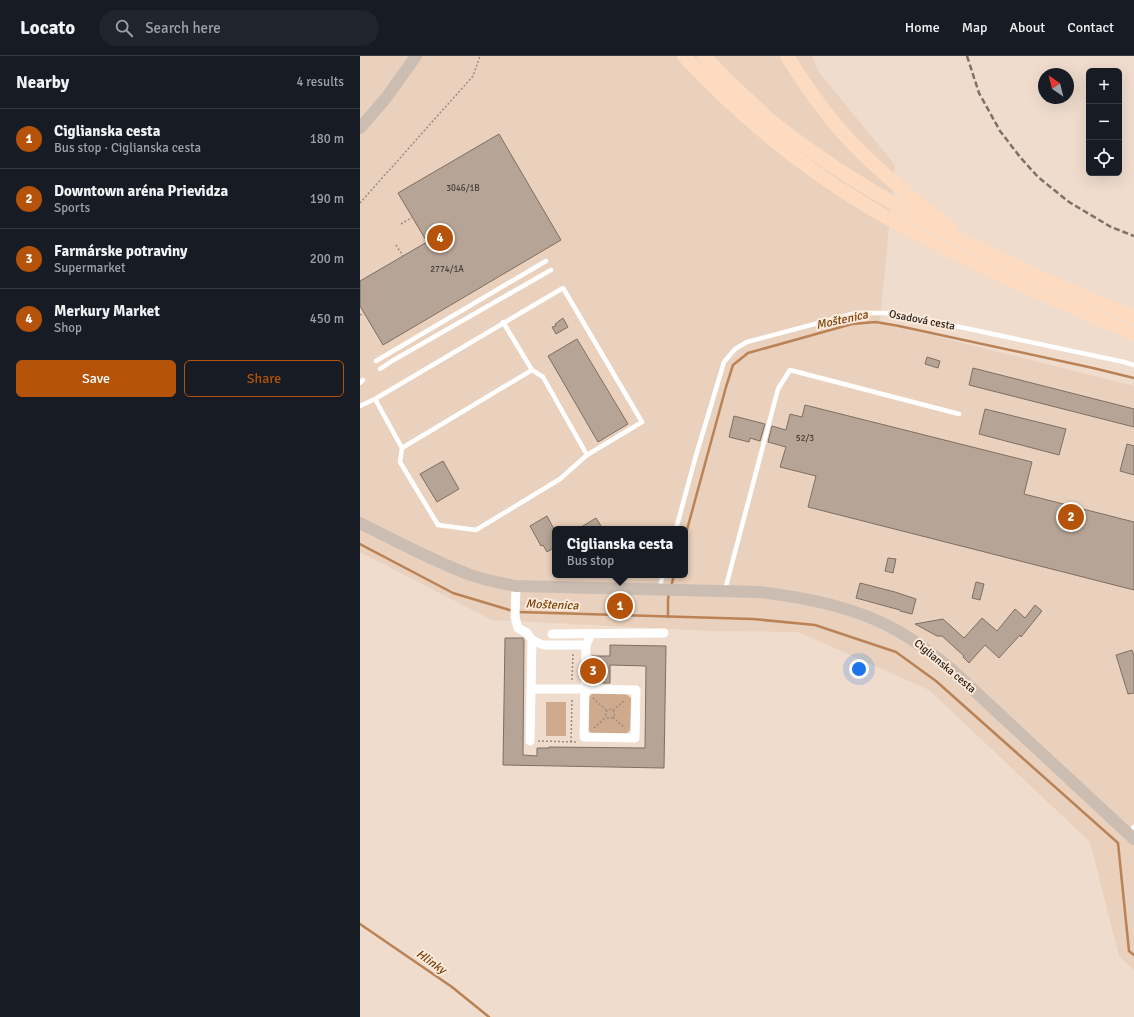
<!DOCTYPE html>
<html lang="en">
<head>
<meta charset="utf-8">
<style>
	:root { --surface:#171b24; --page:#20242c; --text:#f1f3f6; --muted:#9ea1a6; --line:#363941; --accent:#b45309 }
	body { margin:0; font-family:Signika,sans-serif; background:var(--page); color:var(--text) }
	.controls { position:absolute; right:12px; top:12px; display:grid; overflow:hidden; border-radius:6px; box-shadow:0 4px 16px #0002 }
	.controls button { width:36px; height:36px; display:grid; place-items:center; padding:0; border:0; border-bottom:1px solid var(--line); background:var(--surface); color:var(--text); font:20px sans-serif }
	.compass { position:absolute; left:678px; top:12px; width:36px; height:36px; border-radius:50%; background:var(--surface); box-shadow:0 4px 16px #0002; rotate:325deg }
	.you { position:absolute; left:499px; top:613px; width:14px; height:14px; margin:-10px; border:3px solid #fff; border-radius:50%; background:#1a73e8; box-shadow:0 0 0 6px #1a73e833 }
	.badge { display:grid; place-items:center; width:26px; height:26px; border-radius:50%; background:var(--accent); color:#fff; font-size:13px; font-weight:700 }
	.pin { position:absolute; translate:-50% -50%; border:2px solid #fff; box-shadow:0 1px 4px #0006 }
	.popup { position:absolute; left:192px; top:470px; width:136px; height:52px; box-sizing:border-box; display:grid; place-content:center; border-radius:6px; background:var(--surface); filter:drop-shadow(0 1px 3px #0005); font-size:13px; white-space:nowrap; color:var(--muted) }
	.popup b { font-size:15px; color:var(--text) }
	.popup::after { content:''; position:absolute; left:50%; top:100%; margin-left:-8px; border:8px solid transparent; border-top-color:var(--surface) }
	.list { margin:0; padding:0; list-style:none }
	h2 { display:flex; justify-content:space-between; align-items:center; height:52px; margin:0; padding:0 16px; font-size:17px }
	h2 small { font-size:13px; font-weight:400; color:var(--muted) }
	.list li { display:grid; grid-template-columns:26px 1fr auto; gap:12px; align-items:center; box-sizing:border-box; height:60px; padding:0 16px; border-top:1px solid var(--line) }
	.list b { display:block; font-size:15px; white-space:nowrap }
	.list p { margin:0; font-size:13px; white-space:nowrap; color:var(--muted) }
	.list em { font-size:13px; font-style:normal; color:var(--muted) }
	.actions { display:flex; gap:8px; padding:12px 16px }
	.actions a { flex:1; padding:9px 0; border:1px solid var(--accent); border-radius:6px; text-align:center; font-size:14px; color:var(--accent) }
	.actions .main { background:var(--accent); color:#fff }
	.icon { flex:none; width:22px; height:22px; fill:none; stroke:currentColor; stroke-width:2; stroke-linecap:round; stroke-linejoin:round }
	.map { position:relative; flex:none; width:774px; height:961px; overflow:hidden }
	header { display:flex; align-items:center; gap:24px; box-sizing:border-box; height:56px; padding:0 20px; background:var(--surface); border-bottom:1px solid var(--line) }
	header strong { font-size:19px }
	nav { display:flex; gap:22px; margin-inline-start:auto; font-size:14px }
	.search { width:280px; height:36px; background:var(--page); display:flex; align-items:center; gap:10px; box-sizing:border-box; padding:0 14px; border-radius:22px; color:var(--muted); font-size:15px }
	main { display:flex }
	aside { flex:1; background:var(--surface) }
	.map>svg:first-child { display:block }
	.built { fill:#ead1bd; fill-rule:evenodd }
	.green { fill:#d0aa8d }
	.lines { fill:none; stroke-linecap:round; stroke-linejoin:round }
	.stream { stroke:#ba8255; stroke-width:2.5 }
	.building { fill:#b6a496; stroke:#7f6e61 }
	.path { stroke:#9a8c82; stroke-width:1.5; stroke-dasharray:2 2; stroke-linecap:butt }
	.lane { stroke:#fff; stroke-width:4.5 }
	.street { stroke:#fff; stroke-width:9 }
	.secondary { stroke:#ccbdb2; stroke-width:12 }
	.primary { stroke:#fddbc1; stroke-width:14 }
	.rail { stroke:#7e7168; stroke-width:2.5; stroke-dasharray:6 3; stroke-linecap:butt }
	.labels { text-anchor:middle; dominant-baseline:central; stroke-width:4; stroke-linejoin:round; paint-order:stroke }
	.number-label { font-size:9px; fill:#483e37 }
	.street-label { font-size:11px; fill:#231c17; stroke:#fce9da }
	.water-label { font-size:12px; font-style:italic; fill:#79430c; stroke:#fce9da }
</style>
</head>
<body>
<header>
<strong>Locato</strong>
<div class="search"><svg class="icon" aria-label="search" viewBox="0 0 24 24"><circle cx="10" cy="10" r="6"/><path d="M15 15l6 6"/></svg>Search here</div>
<nav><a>Home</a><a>Map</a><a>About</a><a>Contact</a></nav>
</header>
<main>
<aside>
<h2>Nearby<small>4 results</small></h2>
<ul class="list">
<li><span class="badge">1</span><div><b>Ciglianska cesta</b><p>Bus stop · Ciglianska cesta</p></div><em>180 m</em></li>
<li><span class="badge">2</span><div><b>Downtown aréna Prievidza</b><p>Sports</p></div><em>190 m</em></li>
<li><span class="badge">3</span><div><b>Farmárske potraviny</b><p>Supermarket</p></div><em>200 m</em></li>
<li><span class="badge">4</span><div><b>Merkury Market</b><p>Shop</p></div><em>450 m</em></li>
</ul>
<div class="actions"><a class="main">Save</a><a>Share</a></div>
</aside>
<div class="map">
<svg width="774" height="961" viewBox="0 0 774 961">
	<rect width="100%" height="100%" fill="#efdccd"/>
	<!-- built -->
	<path class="built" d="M0,0H452L458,15L535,109L520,266L774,330V914L759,900L730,786L569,634L438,576L349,575L132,564L0,496ZM195,473H325V519H195Z"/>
	<!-- green -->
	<g class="green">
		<path d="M233,637L266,638L271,642L270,674L266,678L231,677L227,673L229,641Z"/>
		<rect x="186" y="646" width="20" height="34"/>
	</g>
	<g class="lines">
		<!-- stream -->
		<g class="stream">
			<path d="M325,481L366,331L373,309L388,297L492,268L516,266L539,270L733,312L774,322"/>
			<path d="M0,488L93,537L153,555"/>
			<path d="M311,531L314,519"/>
			<path d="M158,556L393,563L455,569L536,596L576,625L758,787L769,895L774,899"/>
			<path d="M308,561V543L309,538"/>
			<path d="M0,868L92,931L129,961"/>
		</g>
	</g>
	<!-- building -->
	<g class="building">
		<path d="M139,78L201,184L23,289L0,250V225L67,186L38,137Z"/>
		<path d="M203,262L208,271L196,278L192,271L196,270L195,268Z"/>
		<path d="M217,283L268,368L238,386L188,300Z"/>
		<path d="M567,301L580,305L578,312L565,308Z"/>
		<path d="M613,312L774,353V371L609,329Z"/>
		<path d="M445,349L672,406L664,438L774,466V534L448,451L456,420L420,411L426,391L408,386L412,370L426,374L430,358L442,361Z"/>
		<path d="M625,353L706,373L699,399L619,378Z"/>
		<path d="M374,360L405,368L400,385L390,382L389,386L369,381Z"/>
		<path d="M767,388L774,390V419L760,415Z"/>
		<path d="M83,405L99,433L77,446L60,418Z"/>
		<path d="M187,460L195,475V491L187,496L183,489L181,490L170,470Z"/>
		<path d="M236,462L243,473H218Z"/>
		<path d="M528,502L536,503L533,517L525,515Z"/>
		<path d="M616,526L624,528L620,544L612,542Z"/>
		<path d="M500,527L535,536L556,543L552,558L540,555V554L496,542Z"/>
		<path d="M675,549L682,555L661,581L660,579L639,602L625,589L609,607L603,601L604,600L582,580H577L555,568L583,563L604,582L622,562L637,575L655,553L665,562Z"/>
		<path d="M145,582H163L164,584L163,699L177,700V692H189V691L285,692L286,610L250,609V627H231L232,600H250V589L306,590L304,712L143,709Z"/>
		<path d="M772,594L774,600V637L768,638L756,599Z"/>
	</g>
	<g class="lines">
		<!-- path -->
		<g class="path">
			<path d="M0,147L113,20L120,0"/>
			<path d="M41,168L53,161"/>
			<path d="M36,189L43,200"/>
			<path d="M0,259L4,257"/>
			<path d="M212,624L213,598"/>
			<path d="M233,642L246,654"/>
			<circle cx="250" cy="658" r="4.5"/>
			<path d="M253,654L265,644"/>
			<path d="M253,661L265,672"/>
			<path d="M234,672L246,661"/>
			<path d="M178,685L216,686"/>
			<path d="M211,686L212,642"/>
		</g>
		<!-- lane -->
		<g class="lane">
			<path d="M143,266L172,314L183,321L227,399"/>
			<path d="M16,305L186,205"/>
			<path d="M20,313L32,305L191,214"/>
			<path d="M0,327L3,324"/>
			<path d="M0,350L15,343L203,232L282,366L227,399L200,423L116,474L78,469L40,406L42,392L15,343"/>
			<path d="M42,392L172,314"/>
			<path d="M316,473L335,403L364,306L375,293L387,286L496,257H525L572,265L764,306L774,309"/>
			<path d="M299,533L303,519"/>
			<path d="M365,534L418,333L430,314L599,358"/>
			<path d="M768,777L774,771"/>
		</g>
		<!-- street -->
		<g class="street">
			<path d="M156,530L155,561L158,572L167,577L172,584L170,685"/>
			<path d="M192,578L304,577"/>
			<path d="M172,584L183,589H226"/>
			<path d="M171,633H225L224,681L275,682L276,634L225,633L226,589L231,578"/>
		</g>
		<!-- secondary -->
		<g class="secondary">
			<path d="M0,72L26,42L56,0"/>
			<path d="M0,467C36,485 71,504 108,518C123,524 140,527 156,530L400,536C447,542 496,551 538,575C557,586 574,599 591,613L774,783"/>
		</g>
		<!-- primary -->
		<g class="primary">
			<path d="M324,0C376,56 438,108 504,148C589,200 682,238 774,278"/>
			<path d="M344,0C361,18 378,35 396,51C402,57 409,64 416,69C524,153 648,210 774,261"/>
			<path d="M427,0C448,34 472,68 501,96C528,123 559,147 589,172"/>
		</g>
		<!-- rail -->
		<path class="rail" d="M607,0L619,37L640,75L660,101L678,121L709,146L751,171L774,180"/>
	</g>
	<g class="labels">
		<!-- number labels -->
		<g class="number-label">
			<text x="103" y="132">3046/1B</text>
			<text x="87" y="213">2774/1A</text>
			<text x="445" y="382">52/3</text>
		</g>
		<!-- street labels -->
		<g class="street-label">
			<text transform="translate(562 264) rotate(11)">Osadová cesta</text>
			<text transform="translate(585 610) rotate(40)">Ciglianska cesta</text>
		</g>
		<!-- water labels -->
		<g class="water-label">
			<text transform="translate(482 264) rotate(-12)">Moštenica</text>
			<text transform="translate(192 549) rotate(2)">Moštenica</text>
			<text transform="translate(71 906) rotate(35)">Hlinky</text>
		</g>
	</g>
</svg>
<div class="controls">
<button>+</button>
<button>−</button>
<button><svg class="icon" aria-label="locate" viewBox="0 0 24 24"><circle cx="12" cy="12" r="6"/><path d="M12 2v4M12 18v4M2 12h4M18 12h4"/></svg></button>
</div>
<svg class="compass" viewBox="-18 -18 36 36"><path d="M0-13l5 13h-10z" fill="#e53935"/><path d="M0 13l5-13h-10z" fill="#9ea1a6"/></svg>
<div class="you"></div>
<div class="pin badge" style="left:260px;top:550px">1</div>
<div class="popup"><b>Ciglianska cesta</b>Bus stop</div>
<div class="pin badge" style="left:711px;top:461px">2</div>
<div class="pin badge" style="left:233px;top:615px">3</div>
<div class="pin badge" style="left:80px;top:182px">4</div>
</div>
</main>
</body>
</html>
